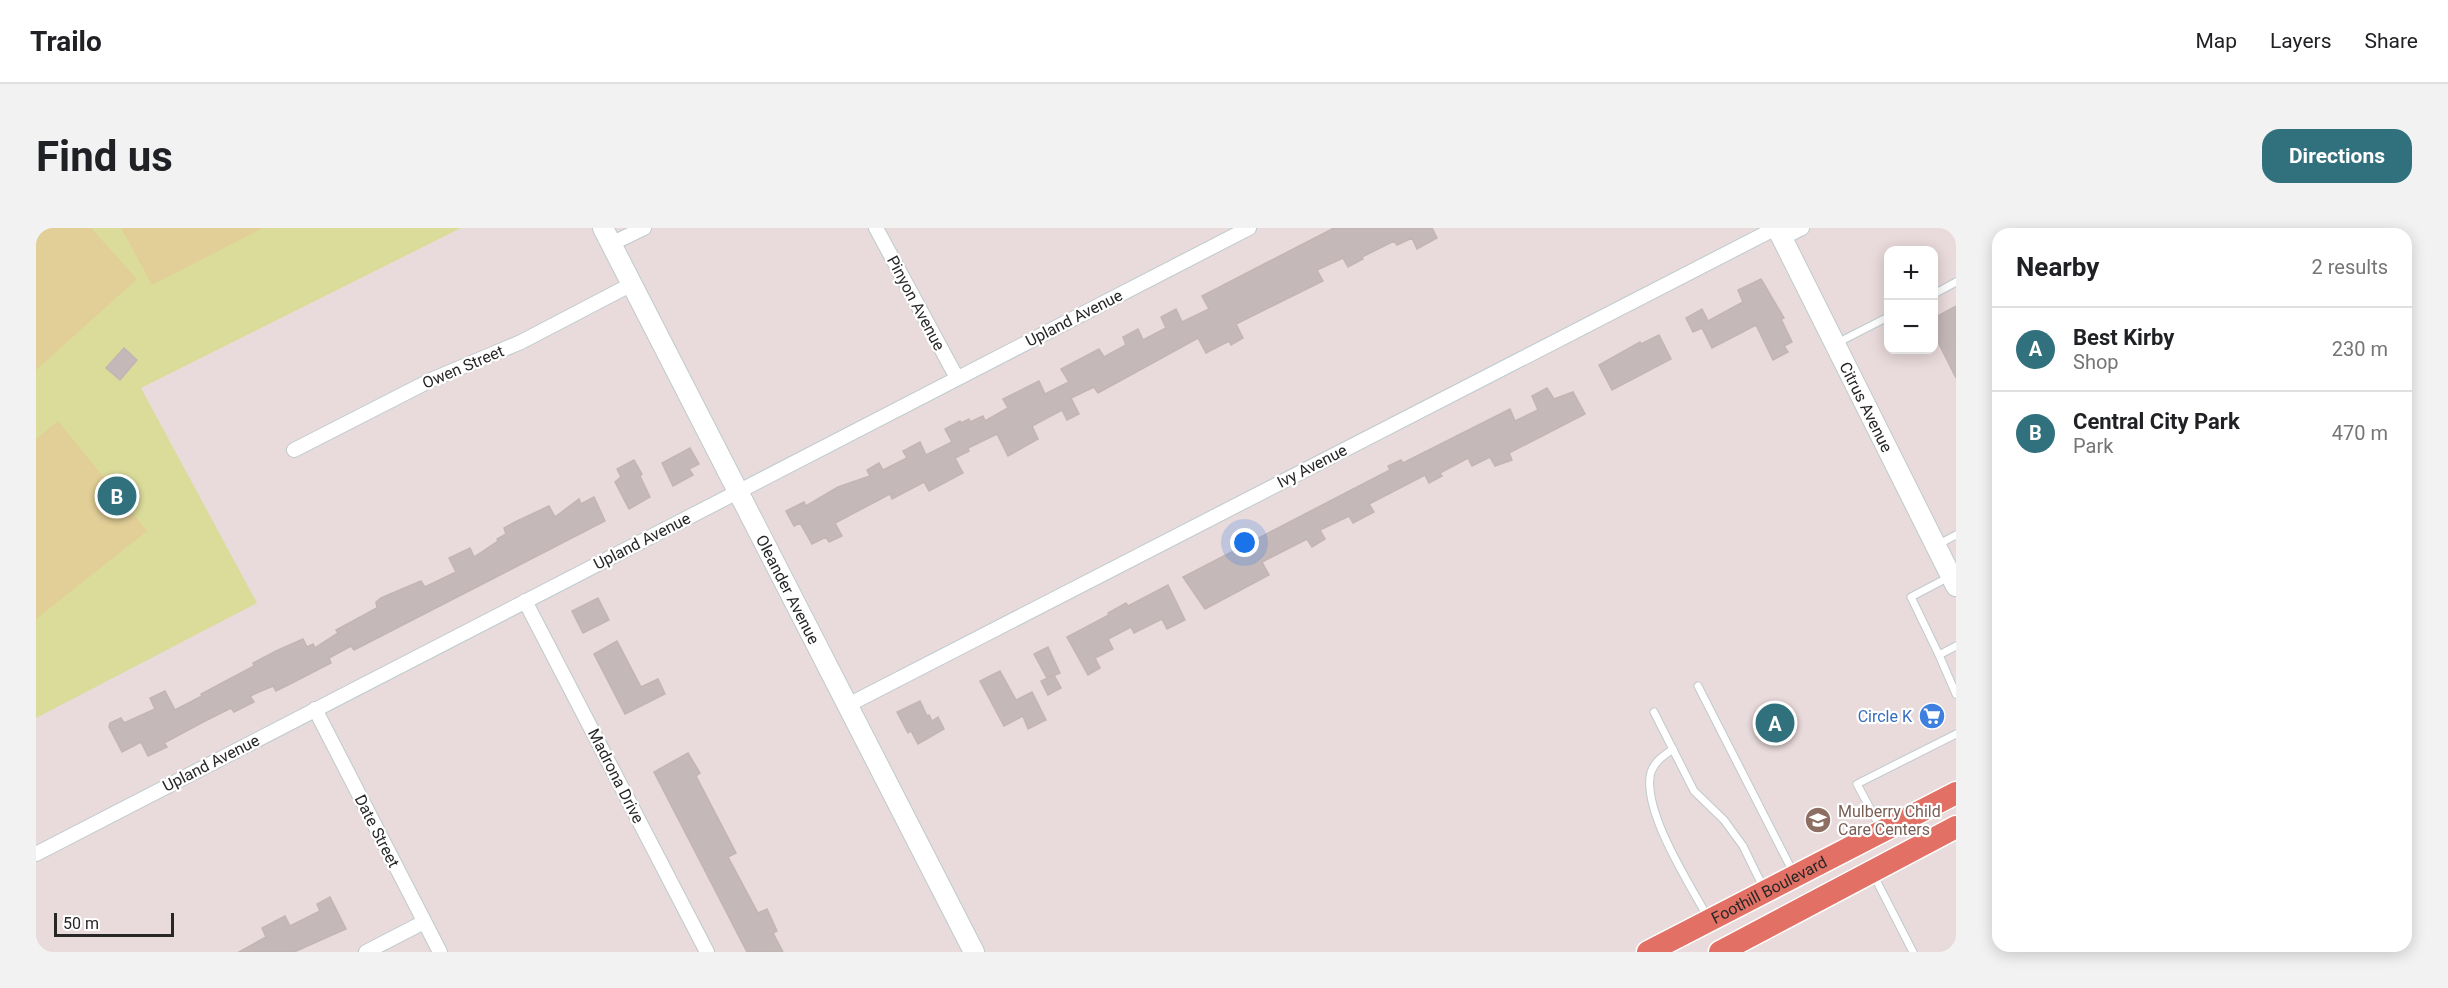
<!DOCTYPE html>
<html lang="en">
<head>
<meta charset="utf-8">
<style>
	:root { --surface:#fff; --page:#f2f2f2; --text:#202124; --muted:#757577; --line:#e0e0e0; --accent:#31717d }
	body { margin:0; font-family:Roboto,sans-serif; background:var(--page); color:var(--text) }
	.controls { position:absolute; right:18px; top:18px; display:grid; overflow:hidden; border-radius:12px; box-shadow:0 3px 15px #0003 }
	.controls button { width:54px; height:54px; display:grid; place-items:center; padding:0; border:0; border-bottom:2px solid var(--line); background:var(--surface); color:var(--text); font:30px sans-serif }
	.scale { position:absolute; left:18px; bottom:15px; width:120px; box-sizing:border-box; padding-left:6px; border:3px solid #272727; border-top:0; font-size:16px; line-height:21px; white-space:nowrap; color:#272727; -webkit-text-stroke:4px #fff; paint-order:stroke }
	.you { position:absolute; left:1209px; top:315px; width:21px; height:21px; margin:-15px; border:4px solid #fff; border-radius:50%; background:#1a73e8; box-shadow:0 0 0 9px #1a73e833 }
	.badge { display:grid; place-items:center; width:39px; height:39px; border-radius:50%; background:var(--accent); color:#fff; font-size:20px; font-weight:700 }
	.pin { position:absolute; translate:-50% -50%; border:3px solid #fff; box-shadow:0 2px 6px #0006 }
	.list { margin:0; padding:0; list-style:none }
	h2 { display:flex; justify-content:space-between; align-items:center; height:78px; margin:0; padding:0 24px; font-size:26px }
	h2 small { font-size:20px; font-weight:400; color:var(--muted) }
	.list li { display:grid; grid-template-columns:39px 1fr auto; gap:18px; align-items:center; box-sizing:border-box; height:84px; padding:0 24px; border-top:2px solid var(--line) }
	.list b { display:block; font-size:22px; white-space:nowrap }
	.list p { margin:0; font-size:20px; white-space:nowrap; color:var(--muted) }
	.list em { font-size:20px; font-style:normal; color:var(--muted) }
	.map { position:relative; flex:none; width:1920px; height:724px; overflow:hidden; border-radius:18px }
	header { display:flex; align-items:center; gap:36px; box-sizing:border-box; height:84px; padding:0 30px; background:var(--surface); border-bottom:2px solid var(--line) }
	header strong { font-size:28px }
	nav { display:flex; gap:33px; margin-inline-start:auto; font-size:21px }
	.intro { display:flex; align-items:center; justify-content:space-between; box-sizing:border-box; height:144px; padding:0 36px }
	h1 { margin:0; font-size:42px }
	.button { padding:15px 27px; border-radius:18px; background:var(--accent); color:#fff; font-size:21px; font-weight:700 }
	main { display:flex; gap:36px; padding:0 36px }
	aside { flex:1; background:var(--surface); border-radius:18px; box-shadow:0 3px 15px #0003 }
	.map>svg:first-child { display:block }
	.green { fill:#dbdb9a }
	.pitch { fill:#e2cf97 }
	.building { fill:#c4b8b9; stroke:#c4b4b4; stroke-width:1.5 }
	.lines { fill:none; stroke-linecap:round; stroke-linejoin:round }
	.lane-casing { stroke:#becbcd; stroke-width:9 }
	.street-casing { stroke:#becbcd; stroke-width:16 }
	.secondary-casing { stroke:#becbcd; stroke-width:22 }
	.primary-casing { stroke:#fff; stroke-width:25 }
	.lane { stroke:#fff; stroke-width:7 }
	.street { stroke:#fff; stroke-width:14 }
	.secondary { stroke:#fff; stroke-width:20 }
	.primary { stroke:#e37064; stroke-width:22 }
	.labels { text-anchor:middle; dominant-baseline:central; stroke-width:4.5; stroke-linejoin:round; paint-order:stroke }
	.street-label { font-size:16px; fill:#272727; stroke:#fff }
	.shop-label { font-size:16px; fill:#366cbe; stroke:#fff; text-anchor:end }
	.education-label { font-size:16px; fill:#785e54; stroke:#fff; text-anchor:start }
</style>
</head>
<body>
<header>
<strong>Trailo</strong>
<nav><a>Map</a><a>Layers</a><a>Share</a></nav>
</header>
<div class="intro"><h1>Find us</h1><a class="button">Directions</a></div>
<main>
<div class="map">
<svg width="1920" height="724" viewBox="0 0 1920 724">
	<rect width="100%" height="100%" fill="#e9dadb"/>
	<!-- green -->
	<path class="green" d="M0,0H425L105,160L221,375L0,490Z"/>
	<!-- pitch -->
	<g class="pitch">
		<path d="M0,0H55L101,51L0,142Z"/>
		<path d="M85,0H227L116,57Z"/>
		<path d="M22,193L111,303L0,391V211Z"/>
	</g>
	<!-- building -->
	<g class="building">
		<path d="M1298,0H1396L1401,10L1381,21L1376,10L1361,17L1358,13L1326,29L1327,31L1312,39L1307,30L1281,42L1287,53L1200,96L1207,110L1195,117L1193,113L1170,125L1162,110L1062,165L1058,159L1035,170L1043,186L1031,192L1026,182L996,198L1002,211L972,228L961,206L932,220L933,223L919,230L927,245L893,263L888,254L856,271L854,266L799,295L806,308L793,314L790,309L776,316L764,295L758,298L750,283L768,274L770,278L802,259L834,248L831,242L843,235L847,242L871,230L867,223L884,214L890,227L916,214L909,201L924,193L925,195L933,191L934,194L947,188L949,193L972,180L967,171L1003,153L1009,166L1033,154L1025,141L1063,121L1068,129L1090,117L1087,109L1102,101L1107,112L1130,100L1125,89L1140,81L1146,94L1173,81L1166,68Z"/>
		<path d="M1725,51L1748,90L1745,91L1756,114L1748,118L1752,124L1737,132L1720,97L1676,120L1666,100L1657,104L1650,90L1666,81L1672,93L1707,74L1702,62Z"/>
		<path d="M1920,78V150L1898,106V90Z"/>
		<path d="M1623,107L1635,131L1576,162L1563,137L1604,114L1605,116Z"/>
		<path d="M88,120L101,132L84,152L70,140Z"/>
		<path d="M1511,160L1518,171L1537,164L1549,186L1473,225L1476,232L1459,238L1454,229L1436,238L1432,230L1404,245L1406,248L1393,255L1389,247L1333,276L1338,284L1317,295L1313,288L1284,302L1289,311L1276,319L1271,311L1226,334L1233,347L1169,381L1147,349L1354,242L1352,238L1365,232L1367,235L1474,181L1479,193L1502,182L1496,168Z"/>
		<path d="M654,220L663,236L653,241L657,247L637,258L626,235Z"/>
		<path d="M598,232L606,246L604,248L614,269L593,281L579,254L585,249L581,241Z"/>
		<path d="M558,269L569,293L318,422L315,418L293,430L295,435L258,454L240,463L237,458L214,468L218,474L198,484L195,480L169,493L128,515L131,519L112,528L105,514L86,524L73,499L74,495L85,490L88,495L119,481L114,470L129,463L139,482L166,468L165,466L218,438L217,435L240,423L267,411L271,419L277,416L279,420L302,405L300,402L341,380L340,374L345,370L385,353L389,359L420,344L413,330L434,320L438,329L462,313L461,311L470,306L468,300L479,294L513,278L519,289L543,271L545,276Z"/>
		<path d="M1132,357L1149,392L1131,401L1126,391L1098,405L1095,399L1072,411L1077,421L1059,430L1064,440L1052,447L1031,409L1073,387L1072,385L1090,375L1092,378Z"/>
		<path d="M562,370L573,392L547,405L536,383Z"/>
		<path d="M581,413L605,459L622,451L629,466L589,486L558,426Z"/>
		<path d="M1012,419L1024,445L1011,450L998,426Z"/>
		<path d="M964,443L980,472L996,464L1010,492L992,501L987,488L968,498L944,453Z"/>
		<path d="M1018,447L1025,460L1012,467L1005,453Z"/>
		<path d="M884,473L891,488L893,487L896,493L902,489L908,501L882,516L875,503L872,505L861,484Z"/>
		<path d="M652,525L664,545L660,548L700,625L692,629L722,685L731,681L741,703L737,705L747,724H711L618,544Z"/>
		<path d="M294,669L310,701L258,724H203L230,709L226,700L249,688L254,698L284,683L281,676Z"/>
	</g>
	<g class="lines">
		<defs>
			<g id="lane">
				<path d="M1898,66L1920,54"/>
				<path d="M1801,115L1852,89"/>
				<path d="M1901,317L1920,307"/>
				<path d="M1913,349L1875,369L1903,427L1920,418"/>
				<path d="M1903,427L1920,466"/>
				<path d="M1662,458L1758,646"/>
				<path d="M1618,484L1658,563L1688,592L1707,618L1728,661"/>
				<path d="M1637,521C1627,528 1619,533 1615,544C1605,581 1653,655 1671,688"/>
				<path d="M1844,599L1821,556L1920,506"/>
				<path d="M1837,646L1877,724"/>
			</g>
			<g id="street">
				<path d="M840,0L921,150"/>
				<path d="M1746,10L1766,0"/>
				<path d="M575,16L608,0"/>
				<path d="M258,222L395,152L485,114L596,56"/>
				<path d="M489,373L671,724"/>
				<path d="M812,477L1740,0"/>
				<path d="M279,481L404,724"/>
				<path d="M0,626L1213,0"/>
				<path d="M330,724L388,694"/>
			</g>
			<g id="secondary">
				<path id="s1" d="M567,0L938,724"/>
				<path id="s2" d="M1741,0L1920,358"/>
			</g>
			<g id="primary">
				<path id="s3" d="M1612,724L1920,565"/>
				<path d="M1684,724L1920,599"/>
			</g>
		</defs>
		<!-- lane casing -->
		<use href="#lane" class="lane-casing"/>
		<!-- street casing -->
		<use href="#street" class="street-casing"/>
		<!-- secondary casing -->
		<use href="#secondary" class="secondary-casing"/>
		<!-- primary casing -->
		<use href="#primary" class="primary-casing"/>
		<!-- lane -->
		<use href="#lane" class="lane"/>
		<!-- street -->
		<use href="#street" class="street"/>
		<!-- secondary -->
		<use href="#secondary" class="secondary"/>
		<!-- primary -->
		<use href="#primary" class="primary"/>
	</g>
	<!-- icons -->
	<defs>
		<symbol id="supermarket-disc" viewBox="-11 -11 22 22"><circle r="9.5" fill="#3f7fe0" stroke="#fff"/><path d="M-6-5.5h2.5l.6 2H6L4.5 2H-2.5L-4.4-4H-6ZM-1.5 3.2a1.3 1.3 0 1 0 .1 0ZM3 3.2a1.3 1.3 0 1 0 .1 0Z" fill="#fff"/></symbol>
		<symbol id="school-disc" viewBox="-11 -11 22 22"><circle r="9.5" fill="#8d6e63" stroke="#fff"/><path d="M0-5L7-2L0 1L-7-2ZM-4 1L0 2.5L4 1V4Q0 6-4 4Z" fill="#fff"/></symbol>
	</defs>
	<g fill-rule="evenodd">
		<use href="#supermarket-disc" x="1881" y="473" width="30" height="30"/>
		<use href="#school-disc" x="1767" y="577" width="30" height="30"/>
	</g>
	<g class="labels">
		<!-- street labels -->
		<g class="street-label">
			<text transform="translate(880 75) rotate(62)">Pinyon Avenue</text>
			<text transform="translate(1038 90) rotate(-27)">Upland Avenue</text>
			<text transform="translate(427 139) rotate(-23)">Owen Street</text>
			<text stroke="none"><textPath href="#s2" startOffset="200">Citrus Avenue</textPath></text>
			<text transform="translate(1276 238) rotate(-27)">Ivy Avenue</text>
			<text transform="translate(606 313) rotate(-27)">Upland Avenue</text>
			<text stroke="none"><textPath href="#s1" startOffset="406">Oleander Avenue</textPath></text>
			<text transform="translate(175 535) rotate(-27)">Upland Avenue</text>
			<text transform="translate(580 548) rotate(63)">Madrona Drive</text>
			<text transform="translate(341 603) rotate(63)">Date Street</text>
			<text stroke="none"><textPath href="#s3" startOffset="136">Foothill Boulevard</textPath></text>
		</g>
		<!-- shop labels -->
		<g class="shop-label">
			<text x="1876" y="488">Circle K</text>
		</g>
		<!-- education labels -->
		<g class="education-label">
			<text x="1802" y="583">Mulberry Child<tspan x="1802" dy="18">Care Centers</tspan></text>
		</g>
	</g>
</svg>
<div class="controls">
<button>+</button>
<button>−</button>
</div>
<div class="scale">50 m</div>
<div class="you"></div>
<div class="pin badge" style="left:1739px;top:495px">A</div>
<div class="pin badge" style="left:81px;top:268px">B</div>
</div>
<aside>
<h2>Nearby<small>2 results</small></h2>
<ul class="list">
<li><span class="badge">A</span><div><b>Best Kirby</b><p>Shop</p></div><em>230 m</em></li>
<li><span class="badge">B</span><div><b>Central City Park</b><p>Park</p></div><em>470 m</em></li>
</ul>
</aside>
</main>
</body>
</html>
